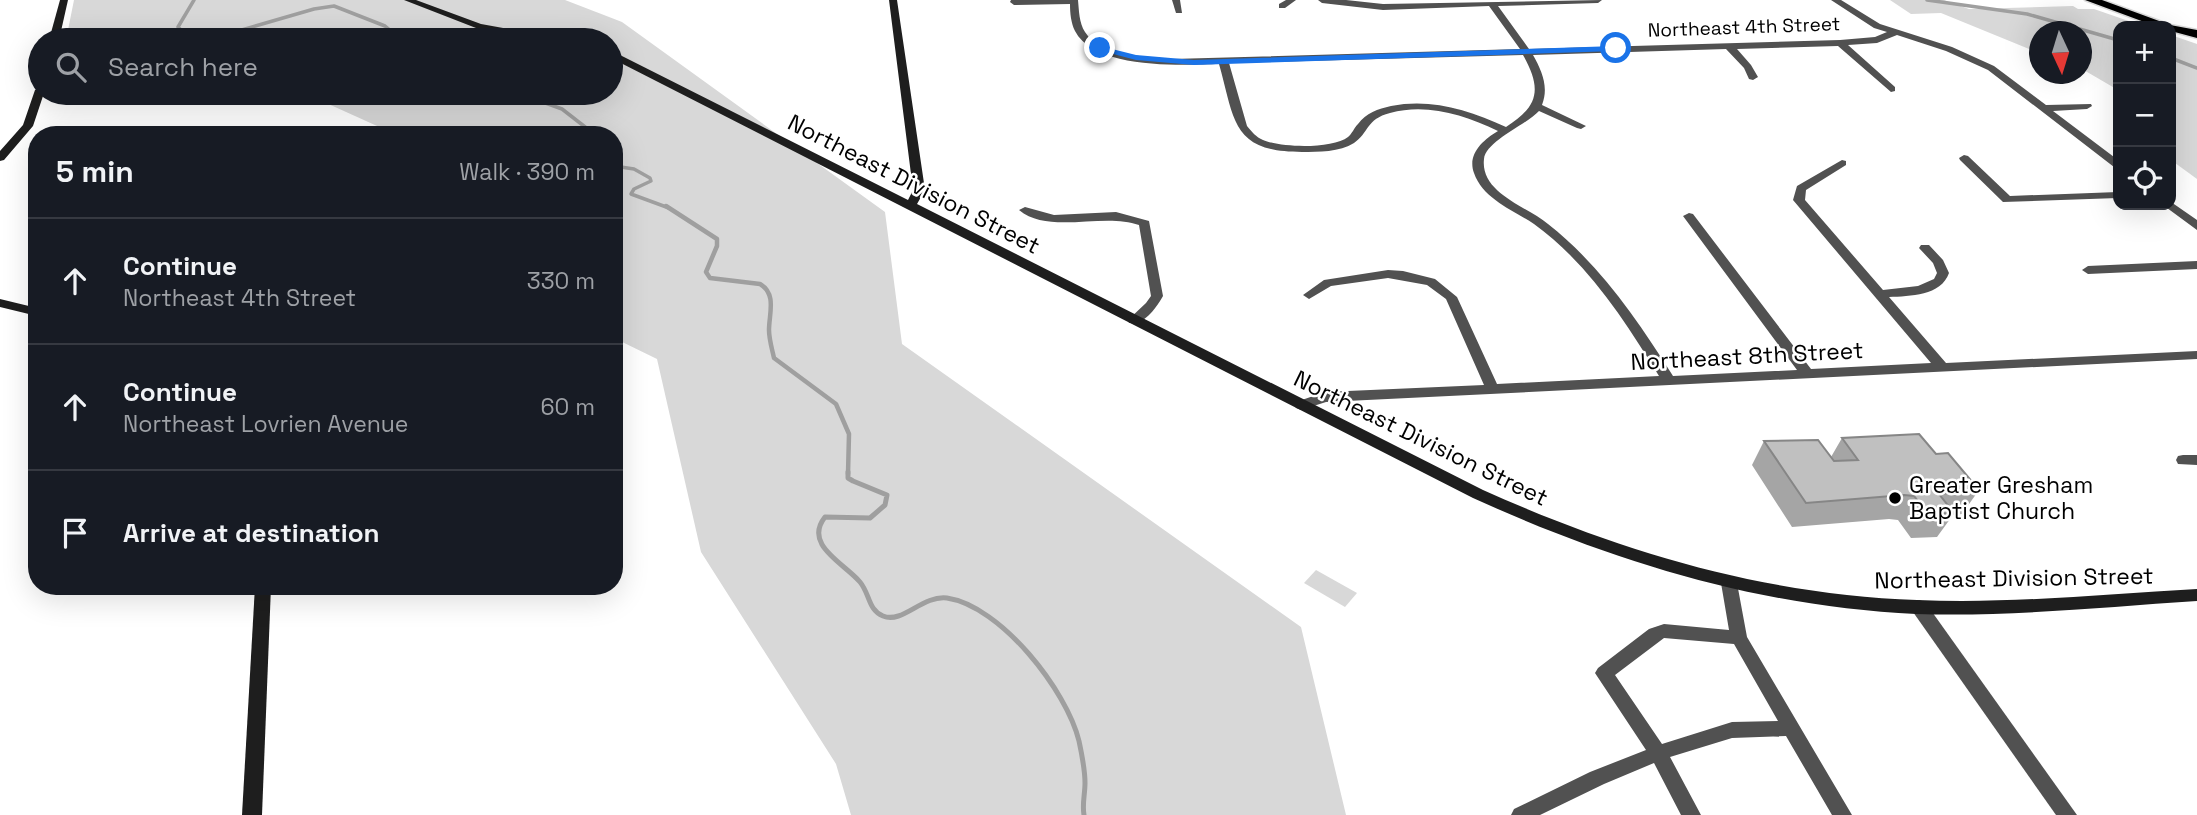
<!DOCTYPE html>
<html lang="en">
<head>
<meta charset="utf-8">
<style>
	:root { --surface:#171b24; --page:#242831; --text:#f1f3f6; --muted:#9ea1a6; --line:#363941 }
	body { margin:0; font-family:"Space Grotesk",sans-serif; background:var(--page); color:var(--text) }
	.controls { position:absolute; right:21px; top:21px; display:grid; overflow:hidden; border-radius:14px; box-shadow:0 7px 28px #0002 }
	.controls button { width:63px; height:63px; display:grid; place-items:center; padding:0; border:0; border-bottom:2px solid var(--line); background:var(--surface); color:var(--text); font:35px sans-serif }
	.compass { position:absolute; left:2029px; top:21px; width:63px; height:63px; border-radius:50%; background:var(--surface); box-shadow:0 7px 28px #0002; rotate:176deg }
	.stop { position:absolute; width:21px; height:21px; margin:-16px; border:5px solid #1a73e8; border-radius:50%; background:#fff }
	.stop.end { background:#1a73e8; border-color:#fff; box-shadow:0 2px 7px #0008 }
	.list { margin:0; padding:0; list-style:none }
	h2 { display:flex; justify-content:space-between; align-items:center; height:91px; margin:0; padding:0 28px; font-size:30px }
	h2 small { font-size:23px; font-weight:400; color:var(--muted) }
	.list li { display:grid; grid-template-columns:46px 1fr auto; gap:21px; align-items:center; box-sizing:border-box; height:126px; padding:0 28px; border-top:2px solid var(--line) }
	.list b { display:block; font-size:26px; white-space:nowrap }
	.list p { margin:0; font-size:23px; white-space:nowrap; color:var(--muted) }
	.list em { font-size:23px; font-style:normal; color:var(--muted) }
	.icon { flex:none; width:38px; height:38px; fill:none; stroke:currentColor; stroke-width:2; stroke-linecap:round; stroke-linejoin:round }
	.map { position:relative; flex:none; width:2197px; height:815px; overflow:hidden }
	.search { position:absolute; background:var(--surface); box-shadow:0 7px 28px #0002; left:28px; top:28px; width:595px; height:77px; display:flex; align-items:center; gap:18px; box-sizing:border-box; padding:0 24px; border-radius:38px; color:var(--muted); font-size:26px }
	.panel { position:absolute; background:var(--surface); box-shadow:0 7px 28px #0002; left:28px; top:126px; width:595px; height:469px; border-radius:28px }
	.map>svg:first-child { display:block }
	.green { fill:#d8d8d8 }
	.lines { fill:none; stroke-linecap:round; stroke-linejoin:round }
	.stream-far2 { stroke:#9f9f9f; stroke-width:3.5 }
	.stream-far1 { stroke:#9f9f9f; stroke-width:4.5 }
	.stream { stroke:#9f9f9f; stroke-width:5 }
	.primary-casing { stroke:#dbdbdb; stroke-width:3 }
	.street { fill:#515151; fill-rule:evenodd }
	.secondary { fill:#1e1e1e; fill-rule:evenodd }
	.primary { fill:#000; fill-rule:evenodd }
	.wall { fill:#a5a5a5 }
	.building { fill:#c0c0c0; stroke:#868686; stroke-width:2 }
	.route { fill:#1a73e8 }
	.poi-dot { fill:#000; stroke:#fff; stroke-width:2.5 }
	.labels { text-anchor:middle; dominant-baseline:central; stroke-width:5; stroke-linejoin:round; paint-order:stroke }
	.far-street-label { font-size:19px; fill:#000; stroke:#fff }
	.street-label { font-size:23px; fill:#000; stroke:#fff }
	.poi-label { font-size:23px; fill:#000; stroke:#fff; text-anchor:start }
</style>
</head>
<body>
<div class="map">
<svg width="2197" height="815" viewBox="0 0 2197 815">
	<rect width="100%" height="100%" fill="#fff"/>
	<!-- green -->
	<g class="green">
		<path d="M74,0H565L622,22L885,212L902,344L1301,627L1346,815H851L836,764L701,552L657,359L614,338V135H388L386,130L304,93H611V40H66Z"/>
		<path d="M1890,0H1944L1969,9L2073,6L2078,9H2094L2143,26H2118V90L2082,69V32H2039V53L1941,13L1911,14Z"/>
		<path d="M2171,35L2197,44V179L2171,160Z"/>
		<path d="M1316,570L1357,593L1345,607L1304,583Z"/>
	</g>
	<g class="lines">
		<!-- stream-far2 -->
		<g class="stream-far2">
			<path d="M194,0L178,27L183,32L228,34L314,9L334,6L385,26L402,40"/>
			<path d="M1927,0L2027,14L2118,40"/>
			<path d="M2171,58L2197,68"/>
			<path d="M518,93L562,109L589,130V135"/>
			<path d="M614,166L634,169L650,178L651,181L634,189L631,194L669,208"/>
		</g>
		<!-- stream-far1 -->
		<path class="stream-far1" d="M666,206L717,239V246L706,272L710,278L760,284C777,294 769,314 769,330C769,339 772,349 774,358L836,404L849,434L848,474"/>
		<!-- stream -->
		<path class="stream" d="M848,472V478L853,481L887,495L885,505L870,518L825,517C803,545 844,563 860,582C870,594 868,610 883,616C903,624 922,595 947,598C1001,606 1067,691 1079,741C1082,755 1085,769 1085,783C1085,794 1082,804 1084,815"/>
		<defs>
			<path id="primary" d="M2085,0H2102L2170,25L2197,30V38L2171,31V26H2155Z"/>
		</defs>
		<!-- primary casing -->
		<use href="#primary" class="primary-casing"/>
		<!-- street -->
		<g class="street">
			<path d="M1011,0H1078C1079,10 1079,23 1085,32C1101,57 1146,56 1172,59L1520,49L1489,6L1383,10L1322,3L1318,0H1346L1383,4L1602,0L1598,3L1498,6L1529,49L1840,40L1875,37L1887,32L1874,28L1831,0H1841L1880,24L1952,47L1994,66L2046,105L2091,104L2092,106L2087,109L2053,111L2118,160V168L2114,167L1988,70L1946,51L1897,35L1877,43L1848,45L1895,87V91L1891,92L1838,46L1737,49L1751,65L1758,77L1753,80L1749,79L1744,68L1726,49L1533,55C1542,71 1549,87 1542,105L1586,126L1581,129L1577,128L1539,111C1526,125 1486,141 1484,159C1480,193 1526,206 1548,224C1600,265 1637,319 1673,376L1797,370L1683,216L1689,213L1693,214L1811,369L1931,363L1793,200L1797,186L1842,160L1846,161V165L1806,190L1805,200L1883,290L1918,286L1934,279L1937,273L1933,263L1919,248L1921,245H1929L1943,260L1949,273C1941,296 1910,296 1889,297L1946,363L2197,351V359L1326,402L1301,410L1296,408L1294,405L1296,402L1325,392L1484,385L1446,299L1427,285L1388,278L1331,286L1309,299L1303,295L1324,280L1388,270L1403,271L1435,279L1457,297L1497,384L1659,376C1625,321 1588,263 1534,224C1513,210 1483,199 1474,173C1467,154 1483,140 1498,131C1464,115 1427,103 1390,113C1366,119 1369,133 1354,143C1340,152 1318,152 1302,152C1231,152 1235,120 1219,64C1182,65 1095,70 1075,31C1071,23 1070,13 1070,4L1014,5L1010,2ZM1523,55C1542,89 1539,106 1506,127C1469,110 1431,98 1391,106C1378,109 1366,113 1358,124C1354,128 1352,134 1348,137C1333,149 1281,148 1263,140C1256,137 1252,132 1247,126L1229,63Z"/>
			<path d="M1172,0H1180L1182,13H1176Z"/>
			<path d="M1286,0H1296L1285,8H1279V4Z"/>
			<path d="M1964,155L1968,156L2010,196L2118,192V198L2003,202L1960,160L1959,158Z"/>
			<path d="M2171,202L2197,220V230L2163,205H2171Z"/>
			<path d="M1025,207L1054,215L1116,212L1149,221L1163,296C1156,308 1145,325 1129,323L1128,320L1146,303L1151,296L1139,225C1103,212 1049,235 1019,210Z"/>
			<path d="M2197,261V269L2088,274L2082,270L2088,266Z"/>
			<path d="M2183,455H2197V465L2178,464L2176,460L2178,456Z"/>
			<path d="M1729,577L1735,578L1737,583L1747,637L1852,815H1832L1786,736L1732,738L1670,757L1701,815H1681L1654,763L1604,784L1540,815H1511L1514,809L1590,772L1646,750L1595,673L1598,668L1649,629L1664,624L1729,630L1721,583L1723,578ZM1664,638L1734,644L1778,721L1732,722L1662,744L1615,675Z"/>
			<path d="M1919,600L1925,602L2077,815H2056L1913,612L1911,607L1913,602Z"/>
		</g>
		<!-- secondary -->
		<g class="secondary">
			<path d="M60,0H68L59,40H49Z"/>
			<path d="M404,0H416L481,24L553,37L558,40H539L476,28Z"/>
			<path d="M889,0H897L925,190L917,204L1483,490C1621,552 1765,595 1917,600C2010,604 2104,594 2197,589V601C2104,607 2010,617 1916,614C1761,607 1614,562 1473,498L611,58V51L614,52L908,200L913,190Z"/>
			<path d="M40,87V93H44L33,126L4,160L0,161V151L23,125L35,90Z"/>
			<path d="M0,299L37,308V316L0,307Z"/>
			<path d="M255,586H271L262,815H242Z"/>
		</g>
		<!-- primary -->
		<use href="#primary" class="primary"/>
	</g>
	<!-- wall -->
	<path class="wall" d="M1842,438L1936,454L1979,490L1962,514L1953,515L1937,537L1911,538L1898,520L1889,519L1792,527L1752,465L1764,441L1831,457Z"/>
	<!-- building -->
	<path class="building" d="M1919,434L1936,454L1948,453L1979,490L1939,494L1954,513L1928,514L1914,496L1904,495L1806,503L1764,441L1818,440L1834,461L1858,460L1842,438Z"/>
	<!-- route -->
	<path class="route" d="M1100,46L1136,55L1194,60L1616,46L1620,48L1616,51L1194,65L1136,60L1098,50Z"/>
	<!-- markers -->
	<circle class="poi-dot" cx="1895" cy="498" r="7"/>
	<g class="labels">
		<!-- far-street labels -->
		<g class="far-street-label">
			<text transform="translate(1744 27) rotate(-2)">Northeast 4th Street</text>
		</g>
		<!-- street labels -->
		<g class="street-label">
			<text transform="translate(914 184) rotate(27)">Northeast Division Street</text>
			<text transform="translate(1747 356) rotate(-3)">Northeast 8th Street</text>
			<text transform="translate(1421 438) rotate(26)">Northeast Division Street</text>
			<text transform="translate(2014 578) rotate(-1)">Northeast Division Street</text>
		</g>
		<!-- poi labels -->
		<g class="poi-label">
			<text x="1909" y="485">Greater Gresham<tspan x="1909" dy="26">Baptist Church</tspan></text>
		</g>
	</g>
</svg>
<div class="controls">
<button>+</button>
<button>−</button>
<button><svg class="icon" aria-label="locate" viewBox="0 0 24 24"><circle cx="12" cy="12" r="6"/><path d="M12 2v4M12 18v4M2 12h4M18 12h4"/></svg></button>
</div>
<svg class="compass" viewBox="-18 -18 36 36"><path d="M0-13l5 13h-10z" fill="#e53935"/><path d="M0 13l5-13h-10z" fill="#9ea1a6"/></svg>
<div class="stop" style="left:1616px;top:48px"></div>
<div class="stop end" style="left:1100px;top:48px"></div>
<div class="search"><svg class="icon" aria-label="search" viewBox="0 0 24 24"><circle cx="10" cy="10" r="6"/><path d="M15 15l6 6"/></svg>Search here</div>
<section class="panel">
<h2>5 min<small>Walk · 390 m</small></h2>
<ul class="list">
<li><svg class="icon" aria-label="ahead" viewBox="0 0 24 24"><path d="M12 20V5M6 11l6-6 6 6"/></svg><div><b>Continue</b><p>Northeast 4th Street</p></div><em>330 m</em></li>
<li><svg class="icon" aria-label="ahead" viewBox="0 0 24 24"><path d="M12 20V5M6 11l6-6 6 6"/></svg><div><b>Continue</b><p>Northeast Lovrien Avenue</p></div><em>60 m</em></li>
<li><svg class="icon" aria-label="arrive" viewBox="0 0 24 24"><path d="M6 21V4h12l-3 4 3 4H6"/></svg><div><b>Arrive at destination</b></div></li>
</ul>
</section>
</div>
</body>
</html>
